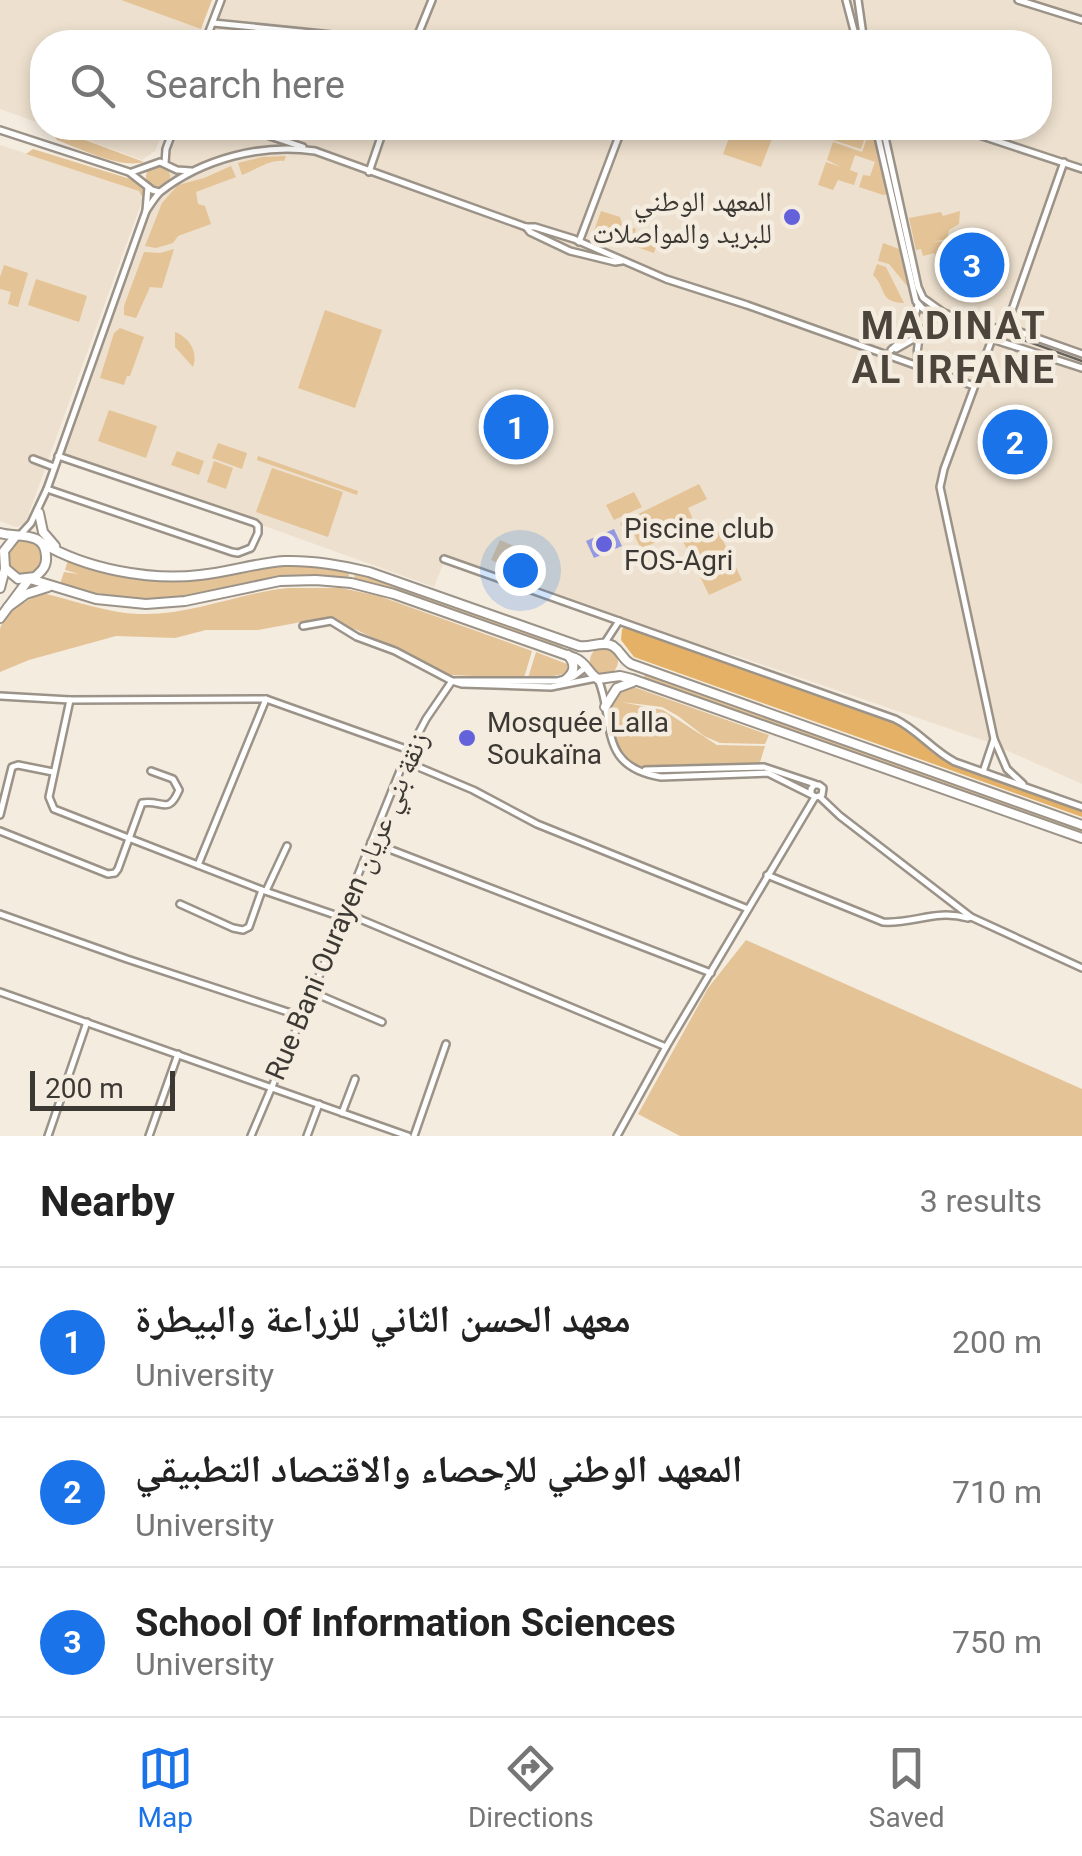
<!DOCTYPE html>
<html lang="en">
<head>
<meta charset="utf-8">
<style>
	:root { --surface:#fff; --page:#f6f6f6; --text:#222; --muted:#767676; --line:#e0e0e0; --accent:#1a73e8 }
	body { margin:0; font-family:Roboto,"Noto Naskh Arabic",sans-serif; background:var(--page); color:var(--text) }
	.scale { position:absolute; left:30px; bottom:25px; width:145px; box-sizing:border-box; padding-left:10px; border:5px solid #3c3934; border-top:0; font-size:28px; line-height:35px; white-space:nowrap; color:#3c3934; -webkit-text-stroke:8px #f5ece0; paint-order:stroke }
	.you { position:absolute; left:520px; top:570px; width:35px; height:35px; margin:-25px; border:8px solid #fff; border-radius:50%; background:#1a73e8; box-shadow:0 0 0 15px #1a73e833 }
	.badge { display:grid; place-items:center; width:65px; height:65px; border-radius:50%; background:var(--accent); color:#fff; font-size:32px; font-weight:700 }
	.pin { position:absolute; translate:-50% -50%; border:5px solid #fff; box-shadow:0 2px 10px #0006 }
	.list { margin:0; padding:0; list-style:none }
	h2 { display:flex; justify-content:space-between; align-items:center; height:130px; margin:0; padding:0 40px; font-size:42px }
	h2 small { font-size:32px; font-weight:400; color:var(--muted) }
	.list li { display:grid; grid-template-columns:65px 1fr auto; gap:30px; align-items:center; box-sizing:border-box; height:150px; padding:0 40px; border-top:2px solid var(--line) }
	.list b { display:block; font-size:38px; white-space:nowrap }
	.list p { margin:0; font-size:32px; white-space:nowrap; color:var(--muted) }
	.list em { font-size:32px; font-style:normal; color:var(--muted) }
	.icon { flex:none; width:55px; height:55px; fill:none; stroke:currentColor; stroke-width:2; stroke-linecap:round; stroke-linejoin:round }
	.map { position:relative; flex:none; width:1082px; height:1136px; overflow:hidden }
	.search { position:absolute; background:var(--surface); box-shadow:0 5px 15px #0003; left:30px; right:30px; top:30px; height:110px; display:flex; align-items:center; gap:25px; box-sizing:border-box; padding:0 35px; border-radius:40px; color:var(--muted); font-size:38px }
	.sheet { height:580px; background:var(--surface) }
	nav { display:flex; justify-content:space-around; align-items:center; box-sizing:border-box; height:140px; border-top:2px solid var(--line); background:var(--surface); font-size:28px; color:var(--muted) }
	nav a { display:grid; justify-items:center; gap:5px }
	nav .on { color:var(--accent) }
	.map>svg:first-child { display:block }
	.built { fill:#ede0ce }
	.green { fill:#e4c396 }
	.forest { fill:#e4b167 }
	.water { fill:#9298e2 }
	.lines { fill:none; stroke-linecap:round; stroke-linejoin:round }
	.minor-casing { stroke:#9b9388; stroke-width:10 }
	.major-casing { stroke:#9b9388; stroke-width:12 }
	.minor { stroke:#fff; stroke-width:5 }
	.major { stroke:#fff; stroke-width:8 }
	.tram { stroke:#68645d; stroke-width:2.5 }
	.poi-dot { fill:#6462db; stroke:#f5ece0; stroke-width:4 }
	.labels { text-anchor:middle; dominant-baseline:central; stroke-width:9; stroke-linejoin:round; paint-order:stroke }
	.poi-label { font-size:28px; fill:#3c3934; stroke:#f5ece0; text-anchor:start }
	.street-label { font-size:28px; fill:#3c3934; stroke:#f5ece0 }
	.district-label { font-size:38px; font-weight:bold; letter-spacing:2.5px; fill:#4c453b; stroke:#f5ece0 }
</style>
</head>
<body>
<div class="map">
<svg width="1082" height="1136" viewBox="0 0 1082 1136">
	<rect width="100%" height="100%" fill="#f5ece0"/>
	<!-- built -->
	<g class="built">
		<path d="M0,0H121L201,29L196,42H42V121L39,123L0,109Z"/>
		<path d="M224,0H1082V784L988,742L737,656L614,621L444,562L434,587L162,489L58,456L177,128H1040V42H208Z"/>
		<path d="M61,128H164L155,151L142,160L60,130Z"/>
		<path d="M0,145L140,191L142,201L25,524L16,527L0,521Z"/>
	</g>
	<!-- green -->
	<g class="green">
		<path d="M121,0H212L201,29Z"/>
		<path d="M55,128H61V131L144,162C120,169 81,149 57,140L53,135Z"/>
		<path d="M733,128H776L761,167L723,154Z"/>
		<path d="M837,128H872L887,194L883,195L859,187L863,175L870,176L875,162L855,155L850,170L858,173L854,185L838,180L833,190L818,185L826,162L841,167L827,160L833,142L862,152L868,135L866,134L861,149L833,140Z"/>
		<path d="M33,149L137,181L144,187L143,199L139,191L26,154Z"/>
		<path d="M286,156L284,161C269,159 256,170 242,175L238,163L262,157Z"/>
		<circle cx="158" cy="177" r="12"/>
		<path d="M231,166L236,177L196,192L198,204L205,206L211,224L178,236L173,243L156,248L145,246L162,203L178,185L204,178Z"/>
		<path d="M601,211L620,217L622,224L636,229L630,245L594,231Z"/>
		<path d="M960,211L959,224L949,230L947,239L932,242L947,241L951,249L949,252L936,256L935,253L923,256L921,249L916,250L909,218L941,212L943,216Z"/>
		<path d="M639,231L653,236L656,233L660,234L654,253L634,246Z"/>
		<path d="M883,243L899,249L908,287L889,264L878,261Z"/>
		<path d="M174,249L162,288L150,287L136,318L124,315V306L144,252L160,253Z"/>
		<path d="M877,264L886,267L904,303C878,302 887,288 873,275Z"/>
		<path d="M4,265L28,273L18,307L8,304L11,292L0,289V277Z"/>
		<path d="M36,279L87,296L79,322L28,305Z"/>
		<path d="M325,310L382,330L355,408L298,388Z"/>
		<path d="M120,328L144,337L130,376H127L124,385L100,378L114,333Z"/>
		<path d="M175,332C190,338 198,352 193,367L175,347Z"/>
		<path d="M109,410L157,426L146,458L98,441Z"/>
		<path d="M218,443L247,453L242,469L212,458Z"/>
		<path d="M177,451L204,461L199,475L171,465Z"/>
		<path d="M258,456L358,491L357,495L257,460Z"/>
		<path d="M214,461L233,468L226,489L207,482Z"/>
		<path d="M272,468L343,492L328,537L256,512Z"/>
		<path d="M699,484L707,499L688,508L695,524L641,549L634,534L627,537L620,523Z"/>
		<path d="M634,492L642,507L614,520L606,505Z"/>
		<path d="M716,526L742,580L709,595L683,541Z"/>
		<path d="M500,540L534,555L525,575L491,560Z"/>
		<circle cx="24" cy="558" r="17"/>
		<path d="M68,560C111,575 152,584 197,580C218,578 237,571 258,568C288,563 320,565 350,571L348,579C320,575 291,575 262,580C236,584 211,593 185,597C142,602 101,596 60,584L64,572L79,574L65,570Z"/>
		<path d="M355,572L562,645L561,649L399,592L354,580Z"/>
		<path d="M288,588H341L379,596L532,651L524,678L449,675L357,630L312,620L258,630H206L175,638L116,636L29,660L0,672C0,658 0,642 0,629C4,611 30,597 46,594C76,601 108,613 139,614C190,616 238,593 288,588Z"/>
		<circle cx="604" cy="661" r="14"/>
		<path d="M536,652L567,664V673L544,678H528Z"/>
		<path d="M645,674L1082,829V834L644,678Z"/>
		<path d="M631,686L769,735L765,744L720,743L704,736L678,716L662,707L621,702L663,710L717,745L765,746L758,769C734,773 711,772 687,773C674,773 663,777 649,773C612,762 588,701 631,686Z"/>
		<path d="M746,940L1082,1089V1136H680L638,1114L708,988Z"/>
	</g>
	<!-- forest -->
	<path class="forest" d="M625,627L898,725L909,732L934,754L954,766L1082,811V817L634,657L621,640L622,629Z"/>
	<!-- water -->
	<path class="water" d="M614,529L622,546L594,558L586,541Z"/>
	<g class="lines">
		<defs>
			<g id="minor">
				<path d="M846,0L857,42"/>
				<path d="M858,0L864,42"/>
				<path d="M1018,0L1082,20"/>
				<path d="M213,23L401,42"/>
				<path d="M205,42L221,0"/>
				<path d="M415,42L432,0"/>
				<path d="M246,128L303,147"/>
				<path d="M876,128L916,301L922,308L937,317"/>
				<path d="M883,128L918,287L923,298L944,313"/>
				<path d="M958,128L1082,169"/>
				<path d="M0,130L129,172L152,190L159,192"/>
				<path d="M165,163L166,149L174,128"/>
				<path d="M132,172L160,162L177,170L191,171"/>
				<path d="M369,172L384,128"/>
				<path d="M146,211C150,205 155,197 160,192C202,159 262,143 315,151L526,227H535L574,239L666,279L747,305L974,386"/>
				<path d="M526,227L530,232L570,251L615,262L622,261"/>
				<path d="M579,242L622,128"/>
				<path d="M1006,327L1064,162"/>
				<path d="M985,329L1006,327L1082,354"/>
				<path d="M992,339L944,469L940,487L994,739L1007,769L1023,784"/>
				<path d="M992,339L1082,368"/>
				<path d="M896,349L917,337"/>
				<path d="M891,350C905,338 914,323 918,305"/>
				<path d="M920,366C912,343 923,325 944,313L985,329L992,339"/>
				<path d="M33,459L54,467"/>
				<path d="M47,489L232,552L238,553L251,548L258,533V526L255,523L58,456"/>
				<path d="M20,535L31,523L47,489L146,211L148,187"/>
				<path d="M444,559L895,719C918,730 932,750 955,762L1082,807"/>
				<path d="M303,626L331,621L357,637L395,651L452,681L462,684L551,687L596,678"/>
				<path d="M604,644L619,621"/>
				<path d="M598,679C616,721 596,766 661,777L768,773L816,797L822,795L823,788L819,785H814L811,789V794"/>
				<path d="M455,681H557L573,677L585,668"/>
				<path d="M0,696L70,700L266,699L409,750"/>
				<path d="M70,700L49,797L54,809L262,890L341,917"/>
				<path d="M404,761L473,790L537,824L748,909"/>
				<path d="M645,770L764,767L815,784"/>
				<path d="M983,772L994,739"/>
				<path d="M820,797L840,816L971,917L1082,968"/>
				<path d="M0,815L12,767L18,765L53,772"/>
				<path d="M0,831L108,874L115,873L118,869L142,803C162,799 168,816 179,790L173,779L151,771"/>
				<path d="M371,842L711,973"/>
				<path d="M198,865L266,699"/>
				<path d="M767,875L883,922C915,924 934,909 968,918L971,917"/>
				<path d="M266,891L287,846"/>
				<path d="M180,904L233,928L243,930L249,927L262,890"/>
				<path d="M343,912L666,1047"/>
				<path d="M0,914L127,959L300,1016"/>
				<path d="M0,992L408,1136"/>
				<path d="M312,992L382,1022"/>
				<path d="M342,1113L355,1079"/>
				<path d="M48,1136L87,1022"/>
				<path d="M149,1136L178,1054"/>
				<path d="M251,1136L325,962L341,917L404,761L426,719L452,681"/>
				<path d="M307,1136L319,1104"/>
				<path d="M414,1136L446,1044"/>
				<path d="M617,1136L666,1047L815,797"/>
			</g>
			<g id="major">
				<path d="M39,513L43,532L55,546"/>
				<path d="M0,533C16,538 45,530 46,556C47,566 42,571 35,577L18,579L5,568L4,551L15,537"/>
				<path d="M42,543C86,569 150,581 200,575C229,572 256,563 284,561C313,560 341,565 369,572L579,646C591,648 603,640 613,646C622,652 622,659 631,664L1082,825"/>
				<path d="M30,579L96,599L146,604L185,601L280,581L316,580L351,583L394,594L575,658C587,663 588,673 598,679L620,676L632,679L1082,838"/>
				<path d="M0,588L5,569"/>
				<path d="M8,607L26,594L48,587"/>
				<path d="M0,618L29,579"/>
				<path d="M565,680C575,673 576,664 568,655"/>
				<path d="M605,707L617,688L633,682"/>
			</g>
		</defs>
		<!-- minor casing -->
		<use href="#minor" class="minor-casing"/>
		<!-- major casing -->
		<use href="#major" class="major-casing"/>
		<!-- minor -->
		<use href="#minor" class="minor"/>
		<!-- major -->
		<use href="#major" class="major"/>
		<!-- tram -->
		<path class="tram" d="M1007,334L1082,361"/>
	</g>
	<!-- markers -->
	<g class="poi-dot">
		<circle cx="792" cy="217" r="10"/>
		<circle cx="604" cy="544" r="10"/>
		<circle cx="467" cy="738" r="10"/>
	</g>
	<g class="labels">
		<!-- poi labels -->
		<g class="poi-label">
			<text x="772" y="201" text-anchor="end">المعهد الوطني<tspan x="772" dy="32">للبريد والمواصلات</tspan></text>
			<text x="624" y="528">Piscine club<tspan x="624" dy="32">FOS-Agri</tspan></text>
			<text x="487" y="722">Mosquée Lalla<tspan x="487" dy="32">Soukaïna</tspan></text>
		</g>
		<!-- street labels -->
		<g class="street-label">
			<text transform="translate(347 906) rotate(-67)">Rue Bani Ourayen زنقة بني عريان</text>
		</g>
		<!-- district labels -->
		<g class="district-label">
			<text x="954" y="326">MADINAT<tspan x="954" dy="44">AL IRFANE</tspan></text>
		</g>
	</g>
</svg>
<div class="scale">200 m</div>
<div class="you"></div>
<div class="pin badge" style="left:516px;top:427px">1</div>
<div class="pin badge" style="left:1015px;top:442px">2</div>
<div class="pin badge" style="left:972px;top:265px">3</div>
<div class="search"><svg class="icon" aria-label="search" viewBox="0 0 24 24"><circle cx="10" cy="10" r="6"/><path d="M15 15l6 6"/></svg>Search here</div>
</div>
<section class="sheet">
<h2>Nearby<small>3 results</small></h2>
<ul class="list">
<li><span class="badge">1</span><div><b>معهد الحسن الثاني للزراعة والبيطرة</b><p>University</p></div><em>200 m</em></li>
<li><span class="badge">2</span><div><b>المعهد الوطني للإحصاء والاقتصاد التطبيقي</b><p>University</p></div><em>710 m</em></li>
<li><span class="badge">3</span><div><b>School Of Information Sciences</b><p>University</p></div><em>750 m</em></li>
</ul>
</section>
<nav>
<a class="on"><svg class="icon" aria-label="map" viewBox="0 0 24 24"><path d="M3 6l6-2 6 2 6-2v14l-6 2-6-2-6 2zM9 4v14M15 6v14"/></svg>Map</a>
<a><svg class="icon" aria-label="directions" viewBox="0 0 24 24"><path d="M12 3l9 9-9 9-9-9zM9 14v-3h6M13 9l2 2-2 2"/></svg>Directions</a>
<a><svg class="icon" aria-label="saved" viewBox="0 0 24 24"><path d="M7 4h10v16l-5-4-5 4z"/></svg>Saved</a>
</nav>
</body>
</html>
